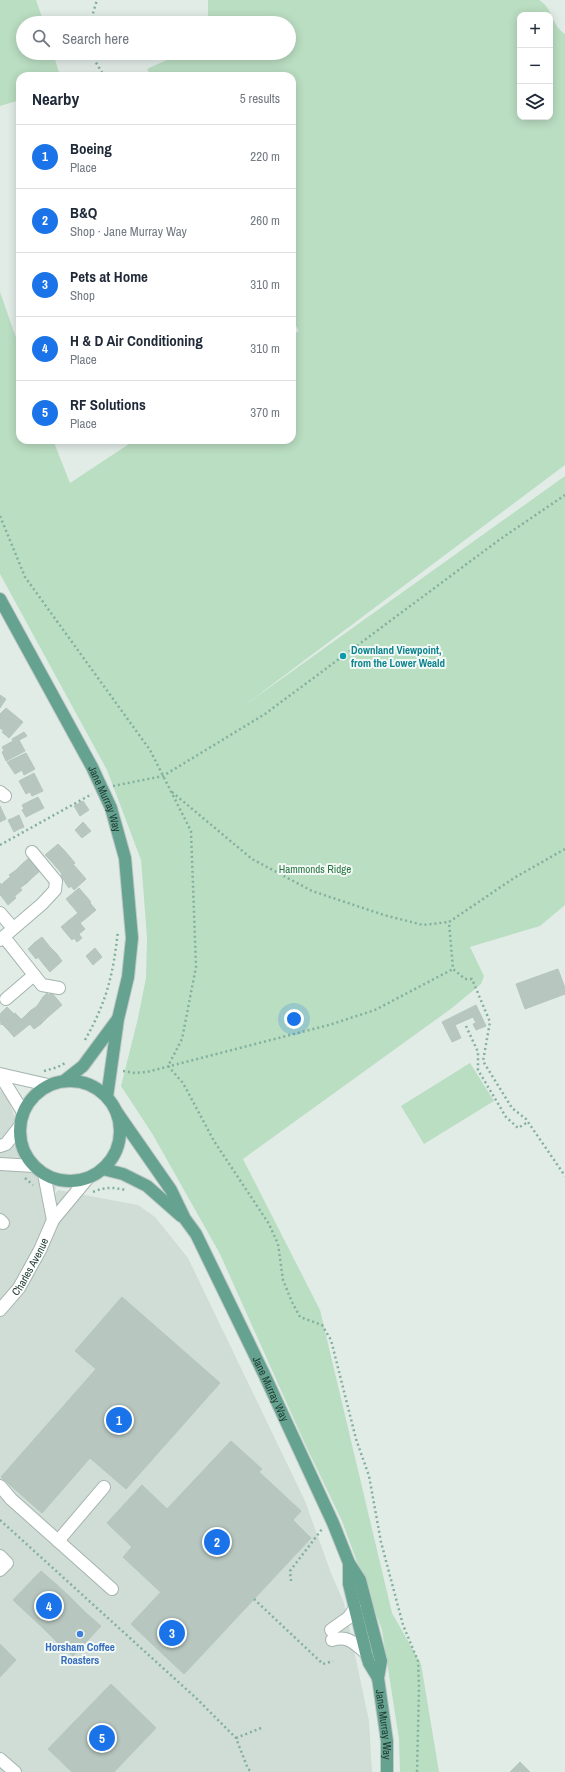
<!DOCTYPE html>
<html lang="en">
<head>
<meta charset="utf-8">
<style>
	:root { --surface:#fff; --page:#f6f6f7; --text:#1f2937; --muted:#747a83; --line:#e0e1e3; --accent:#1a73e8 }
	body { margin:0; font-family:"Archivo Narrow",sans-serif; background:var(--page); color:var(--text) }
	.controls { position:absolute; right:12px; top:12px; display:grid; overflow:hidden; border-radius:8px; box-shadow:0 2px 10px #0003 }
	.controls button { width:36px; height:36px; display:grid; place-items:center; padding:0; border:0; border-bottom:1px solid var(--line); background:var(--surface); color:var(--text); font:20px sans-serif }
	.you { position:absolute; left:294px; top:1019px; width:14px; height:14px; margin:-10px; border:3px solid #fff; border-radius:50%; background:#1a73e8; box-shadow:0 0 0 6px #1a73e833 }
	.badge { display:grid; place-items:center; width:26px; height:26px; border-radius:50%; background:var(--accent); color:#fff; font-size:13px; font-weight:700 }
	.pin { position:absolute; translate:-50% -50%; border:2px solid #fff; box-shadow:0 1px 4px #0006 }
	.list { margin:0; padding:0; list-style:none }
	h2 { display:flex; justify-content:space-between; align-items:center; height:52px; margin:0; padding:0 16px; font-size:17px }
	h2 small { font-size:13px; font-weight:400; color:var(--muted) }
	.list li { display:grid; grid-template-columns:26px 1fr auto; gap:12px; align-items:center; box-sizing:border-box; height:64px; padding:0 16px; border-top:1px solid var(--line) }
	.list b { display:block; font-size:15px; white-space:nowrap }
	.list p { margin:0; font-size:13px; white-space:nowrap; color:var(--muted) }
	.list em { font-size:13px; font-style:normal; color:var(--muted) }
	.icon { flex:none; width:22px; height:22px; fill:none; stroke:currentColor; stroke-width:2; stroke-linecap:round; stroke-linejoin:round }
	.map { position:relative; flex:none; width:565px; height:1772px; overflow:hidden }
	.search { position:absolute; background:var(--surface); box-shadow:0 2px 10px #0003; left:16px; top:16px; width:280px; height:44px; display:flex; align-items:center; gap:10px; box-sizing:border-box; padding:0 14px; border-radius:22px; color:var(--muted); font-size:15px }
	.panel { position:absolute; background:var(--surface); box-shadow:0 2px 10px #0003; left:16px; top:72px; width:280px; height:372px; border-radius:12px }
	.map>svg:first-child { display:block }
	.built { fill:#d0dcd6 }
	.green { fill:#badec2; fill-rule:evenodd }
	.building { fill:#b7c7c0; stroke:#b4c6be }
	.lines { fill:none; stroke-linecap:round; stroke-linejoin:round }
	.minor-casing { stroke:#a4b4ae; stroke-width:14 }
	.major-casing { stroke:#c1c9c6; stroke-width:14 }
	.path { stroke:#82b09f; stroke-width:2.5; stroke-dasharray:2 3; stroke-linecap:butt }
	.minor { stroke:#fff; stroke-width:12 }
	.major { stroke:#66a290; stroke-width:12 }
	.culture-dot { fill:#0f9aa8; stroke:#f2f9f5; stroke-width:1.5 }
	.shop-dot { fill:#3f7fe0; stroke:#f2f9f5; stroke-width:1.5 }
	.labels { text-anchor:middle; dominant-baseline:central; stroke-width:4; stroke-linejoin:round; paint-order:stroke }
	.culture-label { font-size:11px; font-weight:bold; fill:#0d838f; stroke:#f2f9f5; text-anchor:start }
	.street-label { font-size:11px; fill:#213e34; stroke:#f2f9f5 }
	.park-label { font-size:11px; fill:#2b7544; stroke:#f2f9f5 }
	.shop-label { font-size:11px; font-weight:bold; fill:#366cbe; stroke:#f2f9f5 }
</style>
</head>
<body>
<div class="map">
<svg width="565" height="1772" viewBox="0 0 565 1772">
	<rect width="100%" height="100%" fill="#e2ece7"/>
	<!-- built -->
	<path class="built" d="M0,1090L7,1096L12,1109L26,1155L58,1180L54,1196L58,1190L138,1205L155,1217L188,1258L305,1501L331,1573L344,1603L369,1721L372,1772H0Z"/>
	<!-- green -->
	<g class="green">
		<path d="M0,0H36L44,23H23V53H53L60,76H20V100L0,106Z"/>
		<path d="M208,0H539C554,9 550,24 565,34V465L245,705L565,476V905L540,926L470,947L484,976L481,984L452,1008L243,1159L320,1310L392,1613L421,1664L439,1772H400L399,1739L382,1630L342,1521L305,1444L220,1254L153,1135L121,1086L138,1018L146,978L147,938L141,860L107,770L0,574V292L20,349V440H53L70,483L135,440H292V335L299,331L292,319V76H151L147,69L182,53H289V23H212L208,17ZM520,15H550V117H520Z"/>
		<path d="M470,1063L494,1101L424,1144L401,1106Z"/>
	</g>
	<!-- building -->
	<g class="building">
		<path d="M0,695L6,699L0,708Z"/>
		<path d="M6,708L23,722L9,738L2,732L4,731L0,728V714Z"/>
		<path d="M24,732L27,736L19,740L25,751L6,761L2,752L4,751L2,747L13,741L12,739Z"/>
		<path d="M26,753L35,769L24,775L22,770L15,774L7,762Z"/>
		<path d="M34,773L43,791L32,796L30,792L26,794L19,781Z"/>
		<path d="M38,797L44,808L26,817L22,810L24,809L22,805Z"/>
		<path d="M83,801L89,810L80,816L74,806Z"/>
		<path d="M0,806L6,819L0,822Z"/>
		<path d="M19,815L24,827L19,829L13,818Z"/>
		<path d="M13,818L19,829L14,832L8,820Z"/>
		<path d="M83,822L91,831L82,838L75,830Z"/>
		<path d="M58,844L64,850L51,861L45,855Z"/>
		<path d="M64,850L70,857L57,868L51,861Z"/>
		<path d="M30,857L41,870L33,877L22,864Z"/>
		<path d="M70,857L75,863L62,874L57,868Z"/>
		<path d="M22,864L33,877L27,883L16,870Z"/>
		<path d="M73,864L80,872L66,884L61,875Z"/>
		<path d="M16,870L27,883L20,888L9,875Z"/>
		<path d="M80,872L86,879L74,890L71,886L69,888L66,884Z"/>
		<path d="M10,877L22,890L15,896L3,883Z"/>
		<path d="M0,883L2,885L3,883L10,890L2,897L0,895Z"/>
		<path d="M79,888L85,895L72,906L66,899Z"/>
		<path d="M10,890L16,898L8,905L2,897Z"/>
		<path d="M85,895L91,902L78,913L72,906Z"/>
		<path d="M90,903L96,910L84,920L78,913Z"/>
		<path d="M78,913L84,920L80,923L85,929L79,934L68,921Z"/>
		<path d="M68,921L82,938L77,942L74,938L72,940L61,927Z"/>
		<path d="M42,937L50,947L43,953L34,943Z"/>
		<path d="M34,943L43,953L36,959L28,949Z"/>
		<path d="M50,947L57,954L44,965L38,957Z"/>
		<path d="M95,948L102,957L93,965L86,956Z"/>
		<path d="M57,954L62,961L50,972L44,965Z"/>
		<path d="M558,969L565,988V994L525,1009L516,984Z"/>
		<path d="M47,993L48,995L52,993L62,1005L55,1011L43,997Z"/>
		<path d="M43,997L55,1011L47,1018L37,1006Z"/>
		<path d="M476,1005L486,1026L476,1030L473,1024L476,1023L473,1017L455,1025L461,1038L452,1042L442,1022Z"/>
		<path d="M37,1006L47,1018L41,1024L30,1011Z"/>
		<path d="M7,1007L14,1014L1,1025L0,1014Z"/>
		<path d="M30,1011L41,1024L34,1029L24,1017Z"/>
		<path d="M15,1013L21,1019L8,1030L2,1024Z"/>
		<path d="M24,1017L30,1024L14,1037L8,1030Z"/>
		<path d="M122,1297L220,1383L126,1489L90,1458L42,1513L1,1477L96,1369L75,1351Z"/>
		<path d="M231,1441L262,1469L259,1472L301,1511L293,1520L311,1538L214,1642L123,1557L132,1547L107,1523L142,1485L167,1509Z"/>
		<path d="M41,1571L56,1584L28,1614L13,1600Z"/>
		<path d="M56,1584L71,1598L43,1628L28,1614Z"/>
		<path d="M161,1592L214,1642L184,1674L131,1624Z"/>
		<path d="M71,1598L86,1613L58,1643L43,1628Z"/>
		<path d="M86,1613L101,1626L73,1656L58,1643Z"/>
		<path d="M0,1644L16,1660L0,1677Z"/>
		<path d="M111,1684L156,1728L114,1772H72L48,1749Z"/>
		<path d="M520,1762L530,1772H510Z"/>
	</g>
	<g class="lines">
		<defs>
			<g id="minor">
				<path d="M0,792L5,796"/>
				<path d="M0,913L13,928"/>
				<path d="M4,937L42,985L59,988"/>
				<path d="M0,940L42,904L55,890L56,881L32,852"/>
				<path d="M6,999L34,975"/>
				<path d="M0,1074L48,1085"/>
				<path d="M0,1075L23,1112"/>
				<path d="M0,1146L6,1144L20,1126"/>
				<path d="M0,1164L34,1166"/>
				<path d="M44,1174L53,1220"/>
				<path d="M0,1220L3,1223"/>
				<path id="s1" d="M0,1310L19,1288L40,1250L53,1220L88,1178"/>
				<path d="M0,1486L11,1499L112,1589"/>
				<path d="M58,1541L104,1487"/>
				<path d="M0,1556L7,1563L0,1570"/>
				<path d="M331,1630L348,1618L356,1607"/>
				<path d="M332,1640C348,1635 354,1643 366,1653"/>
				<path d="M0,1759L15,1772"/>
			</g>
			<g id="major">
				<path id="s2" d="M0,599L92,767L111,808L125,858L132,938L128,977L118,1019L107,1097"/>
				<path d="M64,1081L83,1066L117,1020"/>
				<circle cx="70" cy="1131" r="50"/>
				<path id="s3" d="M116,1111L171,1190L185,1219L196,1234L264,1374L333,1523L349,1563L360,1580L381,1661L378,1678L387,1741V1772"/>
				<path d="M103,1169L123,1174L147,1186L181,1216"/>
				<path d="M349,1563V1584L366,1653L369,1663L378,1678"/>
			</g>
		</defs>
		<!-- minor casing -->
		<use href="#minor" class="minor-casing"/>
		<!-- major casing -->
		<use href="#major" class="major-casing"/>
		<!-- path -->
		<g class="path">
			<path d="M90,23L97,0"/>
			<path d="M94,53L95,61L104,76"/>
			<path d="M0,516L25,577L150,750L191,831L196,967L182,1039L168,1066"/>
			<path d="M113,786L163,776L265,714L499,540L565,495"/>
			<path d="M172,792L252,859L312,891L384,915L423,925L449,922"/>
			<path d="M0,845L92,794"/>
			<path d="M565,849L514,878L449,922L453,969L465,979H472L490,1022L483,1061L512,1108L526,1119L565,1176"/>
			<path d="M466,1026L478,1052V1070L506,1117L518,1128L528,1122"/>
			<path d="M85,1040C107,1001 113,975 118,931"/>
			<path d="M168,1066L183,1083L214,1141L269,1224L278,1244L283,1280L292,1302L300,1317L322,1325L331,1340L356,1439L369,1476L381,1542L403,1625L418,1661L419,1687L417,1772"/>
			<path d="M44,1071L58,1067L65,1063"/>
			<path d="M123,1071L135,1073L147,1072L329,1025L375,1010L453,969"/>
			<path d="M25,1178L33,1185"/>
			<path d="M93,1192C104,1187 114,1187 125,1190"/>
			<path d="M0,1520L196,1698L236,1738L248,1769L252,1772"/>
			<path d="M291,1581L290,1571L322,1529"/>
			<path d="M254,1599L323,1664L333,1661"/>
			<path d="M236,1738L261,1728"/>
		</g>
		<!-- minor -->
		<use href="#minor" class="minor"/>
		<!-- major -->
		<use href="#major" class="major"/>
	</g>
	<!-- markers -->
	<circle class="culture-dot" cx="343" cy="656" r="4"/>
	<circle class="shop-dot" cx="80" cy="1634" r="4"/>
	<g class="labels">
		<!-- culture labels -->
		<g class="culture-label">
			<text x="351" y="650">Downland Viewpoint,<tspan x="351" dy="13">from the Lower Weald</tspan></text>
		</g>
		<!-- street labels -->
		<g class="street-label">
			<text stroke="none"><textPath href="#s2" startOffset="226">Jane Murray Way</textPath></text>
			<text stroke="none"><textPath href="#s1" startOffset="53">Charles Avenue</textPath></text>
			<text stroke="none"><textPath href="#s3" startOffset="319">Jane Murray Way</textPath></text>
			<text stroke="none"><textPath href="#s3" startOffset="678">Jane Murray Way</textPath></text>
		</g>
		<!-- park labels -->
		<g class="park-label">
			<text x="315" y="869">Hammonds Ridge</text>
		</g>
		<!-- shop labels -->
		<g class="shop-label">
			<text x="80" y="1647">Horsham Coffee<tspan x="80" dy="13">Roasters</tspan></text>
		</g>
	</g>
</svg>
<div class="controls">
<button>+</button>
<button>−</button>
<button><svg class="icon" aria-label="layers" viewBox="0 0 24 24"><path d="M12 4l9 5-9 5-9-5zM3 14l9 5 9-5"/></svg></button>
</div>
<div class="you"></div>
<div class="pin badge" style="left:119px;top:1420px">1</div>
<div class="pin badge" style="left:217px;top:1542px">2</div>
<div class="pin badge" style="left:172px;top:1633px">3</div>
<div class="pin badge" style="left:49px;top:1606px">4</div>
<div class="pin badge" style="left:102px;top:1738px">5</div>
<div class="search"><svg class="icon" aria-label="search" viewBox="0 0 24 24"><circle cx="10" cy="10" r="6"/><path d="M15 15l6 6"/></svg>Search here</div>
<section class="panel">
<h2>Nearby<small>5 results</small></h2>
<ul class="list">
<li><span class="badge">1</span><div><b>Boeing</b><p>Place</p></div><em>220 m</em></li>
<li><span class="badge">2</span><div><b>B&amp;Q</b><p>Shop · Jane Murray Way</p></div><em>260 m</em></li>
<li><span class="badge">3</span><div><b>Pets at Home</b><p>Shop</p></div><em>310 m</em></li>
<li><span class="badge">4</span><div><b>H &amp; D Air Conditioning</b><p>Place</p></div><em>310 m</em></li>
<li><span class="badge">5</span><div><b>RF Solutions</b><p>Place</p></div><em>370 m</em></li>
</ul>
</section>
</div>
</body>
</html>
